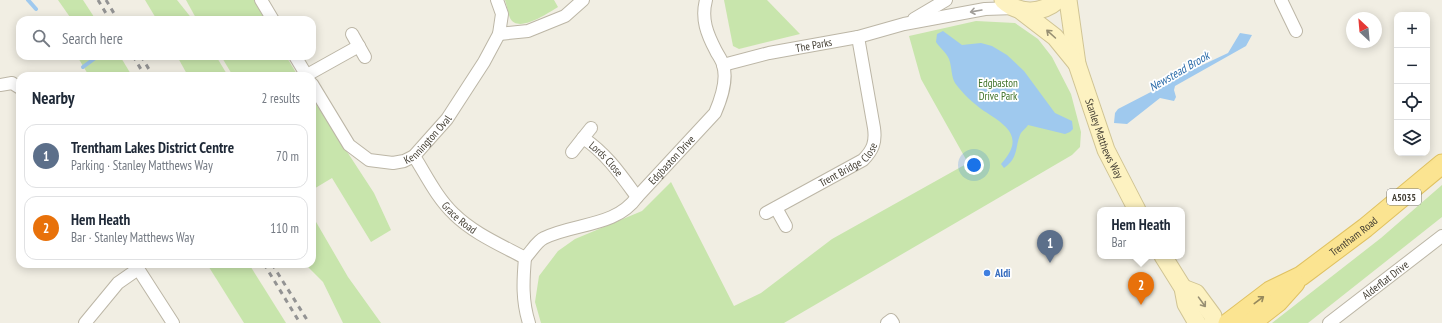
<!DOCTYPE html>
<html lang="en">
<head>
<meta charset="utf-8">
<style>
	:root { --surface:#fff; --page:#f2f2f3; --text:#1f2937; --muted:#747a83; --line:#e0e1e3; --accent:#0b8043 }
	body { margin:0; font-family:"PT Sans Narrow",sans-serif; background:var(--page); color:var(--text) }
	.controls { position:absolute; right:12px; top:12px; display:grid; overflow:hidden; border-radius:8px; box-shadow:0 2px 10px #0003 }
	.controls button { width:36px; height:36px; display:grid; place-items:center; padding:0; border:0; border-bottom:1px solid var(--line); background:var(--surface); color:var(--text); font:20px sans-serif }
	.compass { position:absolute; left:1346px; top:12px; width:36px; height:36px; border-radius:50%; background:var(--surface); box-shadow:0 2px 10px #0003; rotate:334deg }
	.you { position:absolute; left:974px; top:165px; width:14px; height:14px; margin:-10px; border:3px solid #fff; border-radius:50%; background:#1a73e8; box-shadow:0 0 0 6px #1a73e833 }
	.badge { display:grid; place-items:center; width:26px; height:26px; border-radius:50%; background:var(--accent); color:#fff; font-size:13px; font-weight:700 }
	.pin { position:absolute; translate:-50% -33px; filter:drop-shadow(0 1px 2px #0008) }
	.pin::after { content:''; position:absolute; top:21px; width:14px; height:12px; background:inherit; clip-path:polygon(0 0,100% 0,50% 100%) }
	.popup { position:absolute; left:1097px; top:207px; width:88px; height:52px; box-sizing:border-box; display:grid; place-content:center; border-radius:8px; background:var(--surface); filter:drop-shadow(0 1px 3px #0005); font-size:13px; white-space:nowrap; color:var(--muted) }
	.popup b { font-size:15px; color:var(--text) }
	.popup::after { content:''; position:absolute; left:50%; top:100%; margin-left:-8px; border:8px solid transparent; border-top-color:var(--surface) }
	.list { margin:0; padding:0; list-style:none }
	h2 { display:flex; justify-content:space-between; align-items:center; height:52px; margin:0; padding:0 16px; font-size:17px }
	h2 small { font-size:13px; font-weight:400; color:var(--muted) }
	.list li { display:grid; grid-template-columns:26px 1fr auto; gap:12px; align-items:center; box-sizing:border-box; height:64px; margin:0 8px 8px; padding:0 8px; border:1px solid var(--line); border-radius:12px }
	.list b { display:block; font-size:15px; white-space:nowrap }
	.list p { margin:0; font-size:13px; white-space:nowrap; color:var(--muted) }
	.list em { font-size:13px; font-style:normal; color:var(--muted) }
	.icon { flex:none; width:22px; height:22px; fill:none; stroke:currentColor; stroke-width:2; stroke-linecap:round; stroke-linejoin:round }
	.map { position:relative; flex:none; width:1442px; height:323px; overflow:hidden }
	.search { position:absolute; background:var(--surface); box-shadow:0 2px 10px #0003; left:16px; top:16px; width:300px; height:44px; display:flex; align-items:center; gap:10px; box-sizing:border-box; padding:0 14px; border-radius:12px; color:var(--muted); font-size:15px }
	.panel { position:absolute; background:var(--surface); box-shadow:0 2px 10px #0003; left:16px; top:72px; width:300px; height:196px; border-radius:12px }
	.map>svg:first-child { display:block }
	.green { fill:#c8e5ac }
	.water { fill:#9fc9ee }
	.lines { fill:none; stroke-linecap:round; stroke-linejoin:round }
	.stream { stroke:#9fc9ee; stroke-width:4 }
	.street-casing { stroke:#bcb6a6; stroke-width:14 }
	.secondary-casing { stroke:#d0c494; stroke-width:19 }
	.primary-casing { stroke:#e0c262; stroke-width:21 }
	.street { stroke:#fff; stroke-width:12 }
	.secondary { stroke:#fdf2c1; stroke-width:17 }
	.primary { stroke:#fbe491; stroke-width:19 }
	.rail { stroke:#939393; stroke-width:3; stroke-dasharray:5 5; stroke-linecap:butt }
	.oneway { stroke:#a19e99 }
	.oneway2 { stroke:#978f73 }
	.oneway3 { stroke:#96895d }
	.shop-dot { fill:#3f7fe0; stroke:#fff; stroke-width:1.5 }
	.labels { text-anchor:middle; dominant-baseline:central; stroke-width:3.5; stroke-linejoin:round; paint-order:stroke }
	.shield { fill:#fff; stroke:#7b7870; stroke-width:1 }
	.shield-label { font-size:10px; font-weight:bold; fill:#433e33 }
	.street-label { font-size:11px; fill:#433e33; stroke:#fff }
	.park-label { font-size:11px; fill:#407229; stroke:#fff }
	.shop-label { font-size:11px; font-weight:bold; fill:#366cbe; stroke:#fff; text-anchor:start }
	.water-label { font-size:12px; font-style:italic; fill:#306fab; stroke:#fff }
</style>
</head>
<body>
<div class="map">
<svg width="1442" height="323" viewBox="0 0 1442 323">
	<rect width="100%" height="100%" fill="#f1eee3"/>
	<!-- green -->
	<g class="green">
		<path d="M58,0H83L96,20H72Z"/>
		<path d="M145,0H177L193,20H157Z"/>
		<path d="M186,0H254L265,20H197Z"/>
		<path d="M505,0H554L558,7C548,13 518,34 510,18C508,13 507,6 505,0Z"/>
		<path d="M724,0H767L800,34L739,49L733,46Z"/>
		<path d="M976,21L1015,23L1038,39L1052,57L1071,94L1081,132L1080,147L1072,155L784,323H541L535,302L539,276L558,251L575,239L642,211L671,182L734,306L761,293L832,239L968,163L921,79L909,36Z"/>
		<path d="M77,56H120L132,76H89Z"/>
		<path d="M177,56H216L228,76H188Z"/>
		<path d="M221,56H286L298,76H233Z"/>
		<path d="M312,98L374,193L391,230L371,242L332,178L312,190Z"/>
		<path d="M1442,185V217L1308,323H1272L1381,238Z"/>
		<path d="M312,215L348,277L381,323H343L323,282L305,264H312Z"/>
		<path d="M207,264H249L286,323H244Z"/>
	</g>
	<!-- water -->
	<g class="water">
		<path d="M943,31L962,45L981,43L992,46L1007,55L1024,71L1055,113L1072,121L1073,129L1070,132L1065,134L1028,125C1026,129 1022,130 1020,135C1015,148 1018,159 1004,168L1001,164C1025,138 1008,126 984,111C974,104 962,93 955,83C951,76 952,67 949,59C946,52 940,48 936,42L937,34Z"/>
		<path d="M1240,33L1252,35L1246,46L1175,86L1174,90L1176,97L1174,101L1160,98L1127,124L1114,123L1115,113L1118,109L1176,79L1179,76L1228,53Z"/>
	</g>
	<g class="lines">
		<!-- stream -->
		<g class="stream">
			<path d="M28,0L36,9"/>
			<path d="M83,67L98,56"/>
		</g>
		<defs>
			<g id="street">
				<path d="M261,0L273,20"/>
				<path d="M1281,0L1296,31"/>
				<path d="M914,19L946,0"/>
				<path d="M352,34L365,57"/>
				<path d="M499,34L528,31L565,16L583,0"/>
				<path d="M295,56L307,76"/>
				<path id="s1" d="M723,65L769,53L858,37L904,24L985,9L1015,8"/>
				<path d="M307,75L359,46"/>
				<path id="s2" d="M312,84L349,145L369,160L393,163L404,161L414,156L447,119L484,62L499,34L502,14L497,0"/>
				<path d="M0,85L12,83L20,88"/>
				<path d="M583,138L591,128"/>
				<path id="s3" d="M572,152L583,138C606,153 621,175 637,197"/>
				<path id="s4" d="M414,156C426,175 437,198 454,214C473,233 501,245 525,258"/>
				<path d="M776,208L786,226"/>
				<path id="s5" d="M766,213L863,160C873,150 876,142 874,128L858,37"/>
				<path id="s6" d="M525,258C531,252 537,241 544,238C574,223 616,227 637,197L715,113C721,99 728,80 723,65C722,60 718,55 716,51C707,34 701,19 706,0"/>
				<path d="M525,258C523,281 522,301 529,323"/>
				<path d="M135,264L173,323"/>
				<path d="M85,323L118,283L138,269"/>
				<path d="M887,323L891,320L893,323"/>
				<path id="s7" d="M1329,323L1442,236"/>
			</g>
			<g id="secondary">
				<path d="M1003,0C1019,15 1042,14 1058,0"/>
				<path id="s8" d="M1068,0L1077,64L1106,150L1137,210"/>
				<path d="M1020,10L1055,37L1077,64"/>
				<path d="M1163,256L1183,288L1186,304L1197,323"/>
				<path d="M1183,288L1196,293L1213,316V323"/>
			</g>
			<g id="primary">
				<path id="s9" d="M1228,323L1270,291L1301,276L1365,228L1442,164"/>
				<path d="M1251,323L1278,302L1295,283"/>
			</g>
		</defs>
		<!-- street casing -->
		<use href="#street" class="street-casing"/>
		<!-- secondary casing -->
		<use href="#secondary" class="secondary-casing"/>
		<!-- primary casing -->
		<use href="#primary" class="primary-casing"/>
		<!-- street -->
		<use href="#street" class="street"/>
		<!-- secondary -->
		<use href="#secondary" class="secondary"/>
		<!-- primary -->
		<use href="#primary" class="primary"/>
		<!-- rail -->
		<g class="rail">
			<path d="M98,0L110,20"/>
			<path d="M106,0L118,20"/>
			<path d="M133,56L145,76"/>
			<path d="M141,56L153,76"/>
			<path d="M264,264L300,323"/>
			<path d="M272,264L309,323"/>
		</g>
	</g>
	<!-- one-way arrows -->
	<defs><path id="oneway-shaft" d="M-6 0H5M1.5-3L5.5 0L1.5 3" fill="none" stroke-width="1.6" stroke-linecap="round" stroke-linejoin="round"/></defs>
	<use class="oneway" href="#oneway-shaft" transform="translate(976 11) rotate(170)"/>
	<g class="oneway2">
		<use href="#oneway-shaft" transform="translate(1051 34) rotate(-138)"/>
		<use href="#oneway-shaft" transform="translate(1202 302) rotate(54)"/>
	</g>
	<use class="oneway3" href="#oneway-shaft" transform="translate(1259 300) rotate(-37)"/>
	<!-- markers -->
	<circle class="shop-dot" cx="987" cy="273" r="4"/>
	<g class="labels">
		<!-- shield labels -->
		<rect class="shield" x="1387" y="189" width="34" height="16" rx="3"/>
		<g class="shield-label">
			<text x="1404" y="197">A5035</text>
		</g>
		<!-- street labels -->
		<g class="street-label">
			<text stroke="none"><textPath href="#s1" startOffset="93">The Parks</textPath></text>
			<text stroke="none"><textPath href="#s2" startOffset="164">Kennington Oval</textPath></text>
			<text stroke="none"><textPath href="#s8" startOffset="144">Stanley Matthews Way</textPath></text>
			<text stroke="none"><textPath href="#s3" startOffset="49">Lords Close</textPath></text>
			<text stroke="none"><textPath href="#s6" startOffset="182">Edgbaston Drive</textPath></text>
			<text stroke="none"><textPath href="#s5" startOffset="96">Trent Bridge Close</textPath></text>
			<text stroke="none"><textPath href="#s4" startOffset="77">Grace Road</textPath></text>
			<text stroke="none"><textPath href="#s9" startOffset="153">Trentham Road</textPath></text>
			<text stroke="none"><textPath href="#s7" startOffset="71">Alderflat Drive</textPath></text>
		</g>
		<!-- park labels -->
		<g class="park-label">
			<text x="998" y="83">Edgbaston<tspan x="998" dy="13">Drive Park</tspan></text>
		</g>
		<!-- shop labels -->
		<g class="shop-label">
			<text x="995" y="273">Aldi</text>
		</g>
		<!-- water labels -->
		<g class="water-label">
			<text transform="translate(1179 71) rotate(-30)">Newstead Brook</text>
		</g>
	</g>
</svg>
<div class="controls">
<button>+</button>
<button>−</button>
<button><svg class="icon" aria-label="locate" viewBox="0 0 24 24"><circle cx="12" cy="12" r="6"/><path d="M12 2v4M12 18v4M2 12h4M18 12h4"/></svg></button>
<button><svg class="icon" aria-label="layers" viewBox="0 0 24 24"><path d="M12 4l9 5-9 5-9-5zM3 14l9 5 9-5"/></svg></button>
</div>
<svg class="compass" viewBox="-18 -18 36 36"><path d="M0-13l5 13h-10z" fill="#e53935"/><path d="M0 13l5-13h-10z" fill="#747a83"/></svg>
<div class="you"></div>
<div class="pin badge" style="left:1050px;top:263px;background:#5c6f8a">1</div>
<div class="pin badge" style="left:1141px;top:305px;background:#e8710a">2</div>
<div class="popup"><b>Hem Heath</b>Bar</div>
<div class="search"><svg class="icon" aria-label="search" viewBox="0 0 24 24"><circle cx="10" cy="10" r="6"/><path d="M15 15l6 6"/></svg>Search here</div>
<section class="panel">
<h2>Nearby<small>2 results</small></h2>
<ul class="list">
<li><span class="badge" style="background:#5c6f8a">1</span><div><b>Trentham Lakes District Centre</b><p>Parking · Stanley Matthews Way</p></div><em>70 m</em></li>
<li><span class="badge" style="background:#e8710a">2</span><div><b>Hem Heath</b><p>Bar · Stanley Matthews Way</p></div><em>110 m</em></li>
</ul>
</section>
</div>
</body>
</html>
